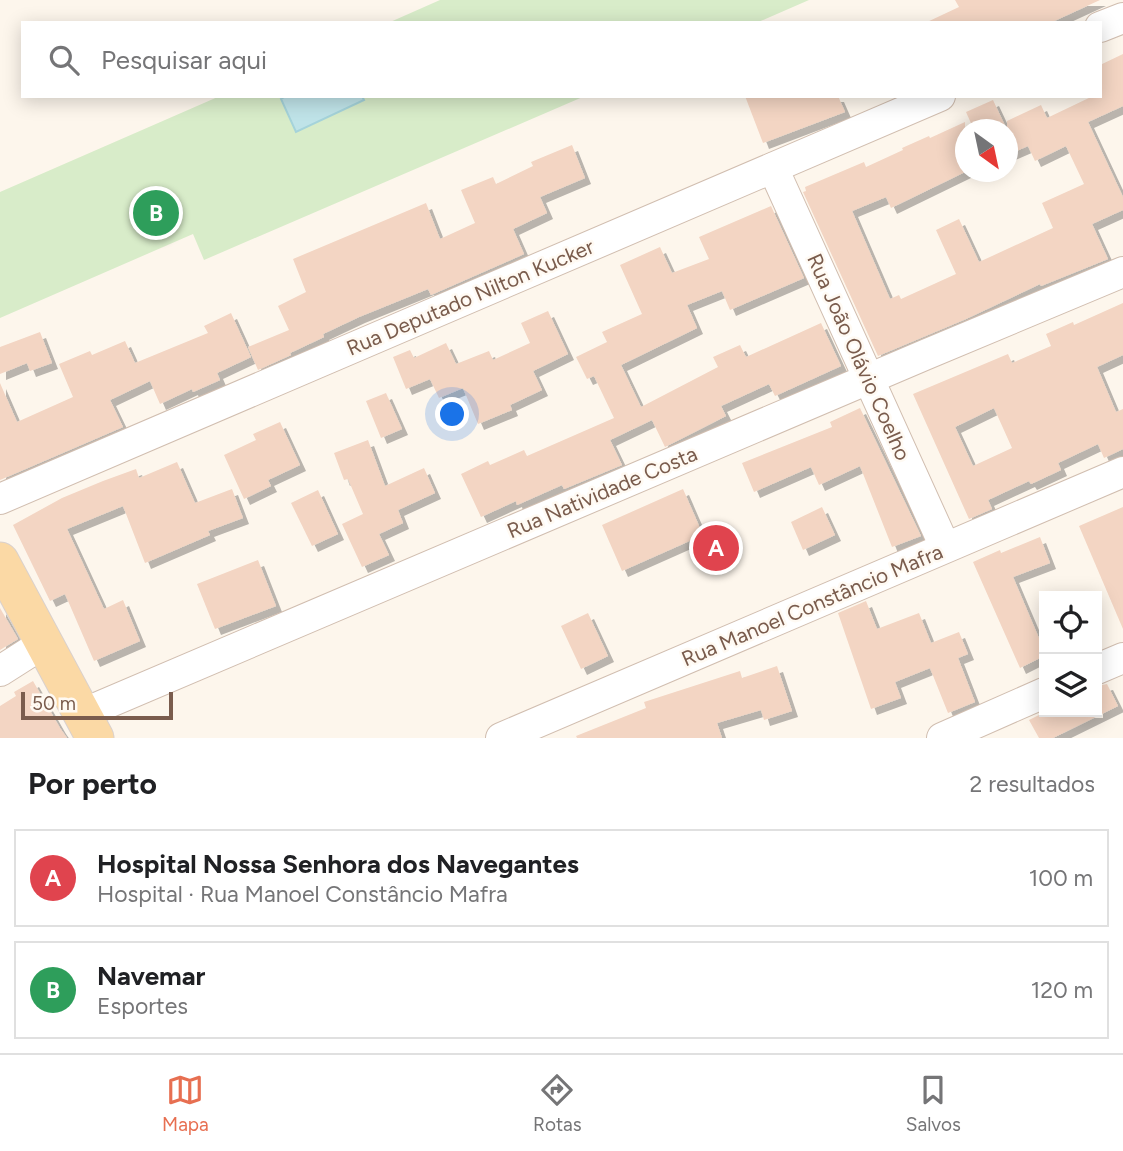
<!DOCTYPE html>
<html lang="pt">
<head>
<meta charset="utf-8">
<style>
	:root { --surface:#fff; --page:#f2f2f2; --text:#202124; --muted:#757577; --line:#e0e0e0; --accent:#e76f51 }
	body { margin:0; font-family:Figtree,sans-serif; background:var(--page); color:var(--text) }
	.controls { position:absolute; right:21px; bottom:21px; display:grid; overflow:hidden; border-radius:0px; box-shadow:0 4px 18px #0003 }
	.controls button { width:63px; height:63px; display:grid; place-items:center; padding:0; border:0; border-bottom:2px solid var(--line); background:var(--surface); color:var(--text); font:35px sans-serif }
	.compass { position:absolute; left:955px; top:119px; width:63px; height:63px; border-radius:50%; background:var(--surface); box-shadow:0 4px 18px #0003; rotate:147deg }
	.scale { position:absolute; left:21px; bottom:18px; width:152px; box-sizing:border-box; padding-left:7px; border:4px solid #7a5c4d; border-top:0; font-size:19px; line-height:24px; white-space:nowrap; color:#7a5c4d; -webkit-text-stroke:5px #fffaf3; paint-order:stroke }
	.you { position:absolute; left:453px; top:415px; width:24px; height:24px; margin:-18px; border:5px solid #fff; border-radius:50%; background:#1a73e8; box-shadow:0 0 0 10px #1a73e833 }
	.badge { display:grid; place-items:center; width:46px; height:46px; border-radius:50%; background:var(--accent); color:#fff; font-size:23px; font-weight:700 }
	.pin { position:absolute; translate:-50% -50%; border:4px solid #fff; box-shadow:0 2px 7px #0006 }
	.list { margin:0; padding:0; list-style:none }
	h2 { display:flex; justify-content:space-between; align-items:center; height:91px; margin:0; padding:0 28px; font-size:30px }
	h2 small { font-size:23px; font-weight:400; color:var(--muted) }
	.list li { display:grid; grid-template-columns:46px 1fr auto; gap:21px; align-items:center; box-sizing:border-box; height:98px; margin:0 14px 14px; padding:0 14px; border:2px solid var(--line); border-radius:0px }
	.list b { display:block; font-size:26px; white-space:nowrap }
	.list p { margin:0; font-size:23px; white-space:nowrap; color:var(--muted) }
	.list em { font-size:23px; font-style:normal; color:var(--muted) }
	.icon { flex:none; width:38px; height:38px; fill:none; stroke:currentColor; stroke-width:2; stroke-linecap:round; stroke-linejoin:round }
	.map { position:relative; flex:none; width:1123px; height:738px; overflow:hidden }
	.search { position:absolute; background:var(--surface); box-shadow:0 4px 18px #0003; left:21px; right:21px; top:21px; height:77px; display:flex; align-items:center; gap:18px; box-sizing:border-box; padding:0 24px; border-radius:0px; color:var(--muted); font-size:26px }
	.sheet { height:315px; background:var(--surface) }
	nav { display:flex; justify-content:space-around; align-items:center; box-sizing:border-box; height:98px; border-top:2px solid var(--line); background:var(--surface); font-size:19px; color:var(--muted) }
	nav a { display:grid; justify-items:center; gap:4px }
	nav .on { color:var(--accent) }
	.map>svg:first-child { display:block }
	.green { fill:#d8ecc9 }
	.water { fill:#bfe3e8; stroke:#a5d3da; stroke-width:2 }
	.building { fill:#f3d5c3; fill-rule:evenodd; filter:url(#shadow) }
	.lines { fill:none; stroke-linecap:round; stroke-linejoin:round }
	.minor-casing { stroke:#d1beb0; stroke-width:32 }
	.major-casing { stroke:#dad1cd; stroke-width:39 }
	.minor { stroke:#fff; stroke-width:30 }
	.major { stroke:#fbd9a5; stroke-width:37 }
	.labels { text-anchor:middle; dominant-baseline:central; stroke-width:5; stroke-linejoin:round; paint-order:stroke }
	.street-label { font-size:21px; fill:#7a5c4d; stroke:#fffaf3 }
</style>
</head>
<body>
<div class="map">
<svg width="1123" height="738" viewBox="0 0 1123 738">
	<defs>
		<filter id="shadow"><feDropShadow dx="6" dy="6" stdDeviation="0" flood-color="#0004"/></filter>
	</defs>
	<rect width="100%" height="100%" fill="#fdf6ec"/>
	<!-- green -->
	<g class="green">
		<path d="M440,0H809L756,23H388Z"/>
		<path d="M220,96H585L204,260L193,234L0,318V192Z"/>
	</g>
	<!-- water -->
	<path class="water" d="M286,96H362L364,100L296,132L281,99Z"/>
	<!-- building -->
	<g class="building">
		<path d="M955,0H1100L1050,23H925L959,7Z"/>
		<path d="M1123,54V106L1088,122L1123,197V210L1092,224L1108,259L1041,286L1040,284L966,319L878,356L803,192L806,191L805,187L864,162L866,167L903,150L902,148L929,136L930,138L965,122V172L891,208L886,197L852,211L890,299L899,295L901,299L956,274L936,230L959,219L979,262L1053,228L1042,203L1084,184L1066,146L1035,161L1028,146L1007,155V121L1041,105L1047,118L1093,96H1100V65Z"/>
		<path d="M745,96H838L845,112L763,143Z"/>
		<path d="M993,100L1007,130H974L966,112Z"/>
		<path d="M572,145L585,178L540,197L547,213L513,229L524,254L431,295L428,289L359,317L323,334L324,337L290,353L291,355L258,370L248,347L289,330L278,306L306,292L293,259L426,203L440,239L475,223L461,190L493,177L496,184L533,166L531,162Z"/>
		<path d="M771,206L804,278L730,310L722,291L687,305L697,328L621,365L641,407L718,367L713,357L740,345L746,357L821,323L841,366L775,396L769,384L721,406L726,416L665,447L652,420L610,440L622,465L564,489L562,485L517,505L516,501L481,517L461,474L488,461L490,465L524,450L527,456L614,418L594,376L587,379L576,357L607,342L602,332L642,314L620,265L660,247L672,273L709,259L699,237Z"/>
		<path d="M1123,303V355L1097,367L1116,412L1123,409V449L1104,458L1098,444L1058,463L1061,470L1031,484L1029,481L988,500L992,509L969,519L913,394L1008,354L1012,363L1051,346L1046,334L1073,322L1074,325ZM994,408L1012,448L973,466L955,427Z"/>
		<path d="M548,311L568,354L533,371L542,390L510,405L512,410L478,424L463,388L439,398L430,379L406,389L393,357L410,350L414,358L446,343L456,364L489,351L493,360L530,343L521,323Z"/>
		<path d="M231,313L251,357L217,373L220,380L193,392L192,389L160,404L150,381L110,400L123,427L0,480V383L17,422L73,397L59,364L90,351L92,355L125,341L135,363L208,333L204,326Z"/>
		<path d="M40,332L52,363L30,371L27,363L0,374V347Z"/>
		<path d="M386,393L402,429L381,438L366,401Z"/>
		<path d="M860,408L921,536L892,547L860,466L819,485L811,467L754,492L742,463L832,427L830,422Z"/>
		<path d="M280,422L300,465L268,480L271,486L244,499L224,455L256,440L253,434Z"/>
		<path d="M368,440L385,486L424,468L435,493L398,510L403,523L379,534L389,555L362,567L342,524L363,514L348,479L344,480L334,453Z"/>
		<path d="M177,462L195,503L232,489L243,518L208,531L210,535L145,563L123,506L67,529L104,609L123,600L140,641L94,661L65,594L50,601L13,525L62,498L103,481L136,469L139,478Z"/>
		<path d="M683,489L703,535L622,571L602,525Z"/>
		<path d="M318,490L338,534L312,546L291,503Z"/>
		<path d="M822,507L835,535L803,550L791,522Z"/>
		<path d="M1123,507V629L1079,526Z"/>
		<path d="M1040,537L1050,563L1013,577L1044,650V656L1020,668L973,562L1000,550L1001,553Z"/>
		<path d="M258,560L276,606L215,629L197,584Z"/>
		<path d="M866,601L877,629L919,613L931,643L959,632L968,654L958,658L975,702L948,713L930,668L895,682L901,698L871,709L838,613Z"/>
		<path d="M0,608L18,639L0,650Z"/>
		<path d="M588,613L608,656L581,669L561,626Z"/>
		<path d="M777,666L792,711L764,720L761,710L717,723L722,738H577L576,736L646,708L644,702L740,671L742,678Z"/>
		<path d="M33,681L60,728L67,738H0V706L16,696L14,692Z"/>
		<path d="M1107,684L1118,706L1053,738H1039L1029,720L1045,712H1097V686Z"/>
	</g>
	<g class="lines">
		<defs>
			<g id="minor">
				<path d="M1100,27L1123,18"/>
				<path d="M773,168L945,547"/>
				<path d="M0,499L940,96"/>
				<path d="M1097,669L1123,658"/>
				<path d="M0,671L44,643"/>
				<path d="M82,714L927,354L1123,272"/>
				<path d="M501,738L1123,472"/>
				<path d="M942,738L1044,693"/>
			</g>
			<path id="major" d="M0,561L95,738"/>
		</defs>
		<!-- minor casing -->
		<use href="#minor" class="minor-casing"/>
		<!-- major casing -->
		<use href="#major" class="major-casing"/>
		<!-- minor -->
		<use href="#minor" class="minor"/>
		<!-- major -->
		<use href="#major" class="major"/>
	</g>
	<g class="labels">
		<!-- street labels -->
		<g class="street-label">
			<text transform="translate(470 297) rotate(-23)">Rua Deputado Nilton Kucker</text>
			<text transform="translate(859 357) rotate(66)">Rua João Olávio Coelho</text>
			<text transform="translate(602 492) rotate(-23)">Rua Natividade Costa</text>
			<text transform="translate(812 605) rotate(-23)">Rua Manoel Constâncio Mafra</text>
		</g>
	</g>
</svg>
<div class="controls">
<button><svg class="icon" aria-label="locate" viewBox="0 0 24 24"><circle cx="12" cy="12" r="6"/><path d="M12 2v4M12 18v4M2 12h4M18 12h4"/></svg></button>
<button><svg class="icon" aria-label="layers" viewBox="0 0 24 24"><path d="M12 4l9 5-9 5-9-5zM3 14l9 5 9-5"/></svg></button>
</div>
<svg class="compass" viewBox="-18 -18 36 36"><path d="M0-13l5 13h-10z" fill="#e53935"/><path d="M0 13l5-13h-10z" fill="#757577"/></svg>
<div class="scale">50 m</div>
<div class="you"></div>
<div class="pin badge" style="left:716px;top:548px;background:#e0444e">A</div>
<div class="pin badge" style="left:156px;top:213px;background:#2e9e5b">B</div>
<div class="search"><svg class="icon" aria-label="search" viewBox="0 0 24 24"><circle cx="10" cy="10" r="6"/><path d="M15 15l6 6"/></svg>Pesquisar aqui</div>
</div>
<section class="sheet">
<h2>Por perto<small>2 resultados</small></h2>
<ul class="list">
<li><span class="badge" style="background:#e0444e">A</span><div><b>Hospital Nossa Senhora dos Navegantes</b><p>Hospital · Rua Manoel Constâncio Mafra</p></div><em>100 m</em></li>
<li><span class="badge" style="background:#2e9e5b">B</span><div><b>Navemar</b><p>Esportes</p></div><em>120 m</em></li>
</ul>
</section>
<nav>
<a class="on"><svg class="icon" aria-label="map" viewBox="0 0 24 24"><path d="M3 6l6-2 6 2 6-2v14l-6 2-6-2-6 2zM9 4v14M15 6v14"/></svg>Mapa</a>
<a><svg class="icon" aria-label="directions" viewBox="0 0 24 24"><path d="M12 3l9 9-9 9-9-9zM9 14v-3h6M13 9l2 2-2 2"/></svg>Rotas</a>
<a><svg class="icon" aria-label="saved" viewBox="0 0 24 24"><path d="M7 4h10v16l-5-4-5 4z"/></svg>Salvos</a>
</nav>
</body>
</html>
